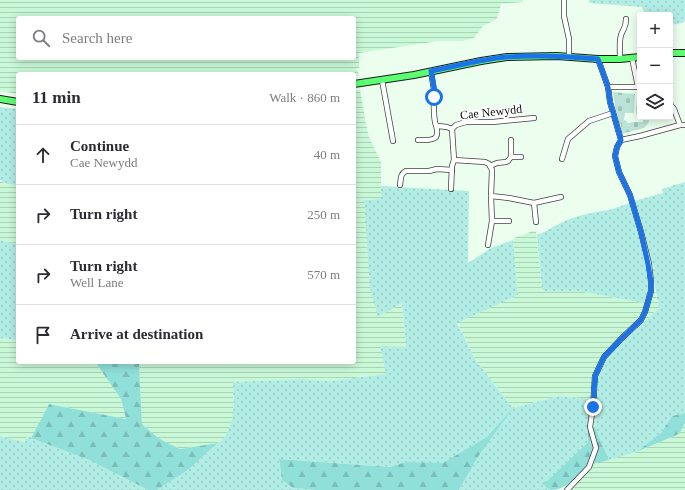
<!DOCTYPE html>
<html lang="en">
<head>
<meta charset="utf-8">
<style>
	:root { --surface:#fff; --page:#f2f2f3; --text:#2b2b33; --muted:#7c7c81; --line:#e1e1e2 }
	body { margin:0; font-family:Georgia,serif; background:var(--page); color:var(--text) }
	.controls { position:absolute; right:12px; top:12px; display:grid; overflow:hidden; border-radius:4px; box-shadow:0 2px 10px #0003 }
	.controls button { width:36px; height:36px; display:grid; place-items:center; padding:0; border:0; border-bottom:1px solid var(--line); background:var(--surface); color:var(--text); font:20px sans-serif }
	.stop { position:absolute; width:12px; height:12px; margin:-9px; border:3px solid #1a73e8; border-radius:50%; background:#fff }
	.stop.end { background:#1a73e8; border-color:#fff; box-shadow:0 1px 4px #0008 }
	.list { margin:0; padding:0; list-style:none }
	h2 { display:flex; justify-content:space-between; align-items:center; height:52px; margin:0; padding:0 16px; font-size:17px }
	h2 small { font-size:13px; font-weight:400; color:var(--muted) }
	.list li { display:grid; grid-template-columns:26px 1fr auto; gap:12px; align-items:center; box-sizing:border-box; height:60px; padding:0 16px; border-top:1px solid var(--line) }
	.list b { display:block; font-size:15px; white-space:nowrap }
	.list p { margin:0; font-size:13px; white-space:nowrap; color:var(--muted) }
	.list em { font-size:13px; font-style:normal; color:var(--muted) }
	.icon { flex:none; width:22px; height:22px; fill:none; stroke:currentColor; stroke-width:2; stroke-linecap:round; stroke-linejoin:round }
	.map { position:relative; flex:none; width:685px; height:490px; overflow:hidden }
	.search { position:absolute; background:var(--surface); box-shadow:0 2px 10px #0003; left:16px; top:16px; width:340px; height:44px; display:flex; align-items:center; gap:10px; box-sizing:border-box; padding:0 14px; border-radius:4px; color:var(--muted); font-size:15px }
	.panel { position:absolute; background:var(--surface); box-shadow:0 2px 10px #0003; left:16px; top:72px; width:340px; height:292px; border-radius:4px }
	.map>svg:first-child { display:block }
	.farmland { fill:url(#farmland-rules); fill-rule:evenodd }
	.grass { fill:url(#grass-dots) }
	.forest { fill:url(#forest-firs) }
	.cemetery { fill:url(#cemetery-stones) }
	.lines { fill:none; stroke-linecap:round; stroke-linejoin:round }
	.minor-casing { stroke:#3f3f3f; stroke-width:6 }
	.major-casing { stroke:#1d1d1d; stroke-width:8 }
	.minor { stroke:#fff; stroke-width:4.5 }
	.major { stroke:#5cff72; stroke-width:6 }
	.route { stroke:#1a73e8; stroke-width:5 }
	.labels { text-anchor:middle; dominant-baseline:central; stroke-width:4; stroke-linejoin:round; paint-order:stroke }
	.street-label { font-size:12px; fill:#0c0c0c; stroke:#fff }
</style>
</head>
<body>
<div class="map">
<svg width="685" height="490" viewBox="0 0 685 490">
	<defs>
		<pattern id="farmland-rules" width="6" height="5" patternUnits="userSpaceOnUse"><rect width="6" height="5" fill="#c9f8d7"/><path d="M0 2.5h6" fill="none" stroke="#abd3b7"/></pattern>
		<pattern id="grass-dots" width="8" height="8" patternUnits="userSpaceOnUse"><rect width="8" height="8" fill="#b2ede5"/><path d="M2 2h.1M6 6h.1" fill="none" stroke="#98cac3" stroke-width="1.8" stroke-linecap="round"/></pattern>
		<pattern id="forest-firs" width="22" height="20" patternUnits="userSpaceOnUse"><rect width="22" height="20" fill="#90dfd9"/><path d="M5 1l3.5 6h-7zM16 11l3.5 6h-7z" fill="#7bbeb9"/></pattern>
		<pattern id="cemetery-stones" width="16" height="16" patternUnits="userSpaceOnUse"><rect width="16" height="16" fill="#bbe3d7"/><path d="M2 7V4a2 2 0 0 1 4 0v3zM10 15v-3a2 2 0 0 1 4 0v3z" fill="#a0c2b7"/></pattern>
	</defs>
	<rect width="100%" height="100%" fill="#ecffef"/>
	<!-- farmland -->
	<g class="farmland">
		<path d="M0,0H523V2L501,4L497,19L483,26L474,38L463,41H439L359,53V68L357,69L359,76L354,77V74H18V94L0,91ZM18,18H354V58H18Z"/>
		<path d="M360,90L366,124L369,137L381,162V199L364,200L378,316L402,303L406,347L386,374L330,381L303,379L233,382V416L231,425L228,432L224,438L218,443L180,449L160,439L151,432L142,424L139,362H354V91Z"/>
		<path d="M0,181L7,184L18,185V244L0,240Z"/>
		<path d="M533,231L536,232L542,289L544,291H578L643,303L650,286L654,285L659,308L607,357L598,378L595,427L588,431L589,399L559,396L513,408L475,359L457,322L518,295L513,240L516,237Z"/>
		<path d="M0,338L18,340V362H96L98,366L121,399L126,419L49,404L31,438L26,437L25,442L0,436Z"/>
		<path d="M685,423V490H572L592,464L636,452L679,434Z"/>
	</g>
	<!-- grass -->
	<g class="grass">
		<path d="M589,0H685V21L682,23L670,25V15H645L642,7L589,3Z"/>
		<path d="M0,107L18,109V185L7,184L0,180Z"/>
		<path d="M685,182V413L672,416L661,433L636,452L609,460L595,427L598,378L607,357L659,308L652,271L654,268L651,263L640,220L634,201L663,193L662,189Z"/>
		<path d="M381,186L469,191L468,263L491,248L513,240L518,295L457,323L475,359L513,408L559,396L589,399L588,442L548,480L541,483L552,490H459L478,457L510,412L487,437L443,464L406,462L389,467L279,459L282,480L293,488L317,490H157L188,470L224,438C236,422 233,402 233,382L303,379L330,381L386,374L380,346L406,347L402,303L378,317L370,288L364,200L381,199Z"/>
		<path d="M630,203L639,234L650,275V286L647,297L643,303L578,291H544L542,289L537,235C548,231 558,223 570,219C583,214 595,212 609,210C616,208 623,205 630,203Z"/>
		<path d="M0,240L18,244V340L0,338Z"/>
		<path d="M0,436L25,442L26,437L31,438L89,460L148,490H0Z"/>
	</g>
	<!-- forest -->
	<g class="forest">
		<path d="M96,362H139L142,424L151,432L160,439L180,449L218,443L188,470L157,490H148L89,460L31,438L49,404L126,419L121,399L98,366Z"/>
		<path d="M513,408L478,457L459,490H317L293,488L282,480L279,459L389,467L406,462L443,463L487,437Z"/>
		<path d="M685,413V423L679,434L636,452L661,433L672,416Z"/>
		<path d="M595,427L609,460L592,464L590,463C581,473 567,490 552,490C548,489 544,485 541,483L548,480L588,442V431Z"/>
	</g>
	<!-- cemetery -->
	<path class="cemetery" d="M613,92L635,94L634,113H625L624,120L627,121V123H631V122H643V118L637,117V115L636,114L637,94H640V117H649V122L644,128L621,134V124L617,122Z"/>
	<g class="lines">
		<defs>
			<g id="minor">
				<path d="M564,0V16L569,39V56"/>
				<path d="M632,58L638,87"/>
				<path d="M620,59C620,51 619,42 621,35C624,27 626,28 626,19"/>
				<path d="M382,80L393,141"/>
				<path d="M608,87H640"/>
				<path d="M670,104L674,109L680,125"/>
				<path d="M438,126L447,127L452,129L456,125L466,122H493L534,118"/>
				<path d="M418,140C423,140 433,141 436,137C439,132 436,126 435,122C433,111 434,101 434,90C433,84 432,78 431,71"/>
				<path d="M621,140L640,136L680,125H685"/>
				<path d="M511,157H521"/>
				<path d="M562,159L568,139L589,121L613,113"/>
				<path d="M454,160L485,162L489,164L492,170L491,196L509,198L534,203L561,197"/>
				<path d="M490,166L497,163L506,162L508,161L511,157V140"/>
				<path d="M400,185C401,179 400,174 406,171H429L437,169L452,170"/>
				<path d="M451,189L452,166L454,160L452,129"/>
				<path d="M534,203L536,222"/>
				<path d="M492,221H509"/>
				<path d="M488,245L492,221L491,196"/>
				<path d="M567,490L589,467L596,448L590,427L593,407L595,376L604,357L621,339L641,320L645,312L651,291V282L649,264L641,232L630,195L619,172L615,156L617,147L621,140L610,102L608,87L598,59"/>
			</g>
			<g id="major">
				<path d="M670,53H685"/>
				<path d="M354,84L414,75L481,61L507,57L557,56L598,59H620L640,57"/>
				<path d="M0,99L18,102"/>
			</g>
		</defs>
		<!-- minor casing -->
		<use href="#minor" class="minor-casing"/>
		<!-- major casing -->
		<use href="#major" class="major-casing"/>
		<!-- minor -->
		<use href="#minor" class="minor"/>
		<!-- major -->
		<use href="#major" class="major"/>
	</g>
	<g class="lines">
		<!-- route -->
		<path class="route" d="M434,97V88L431,71C453,67 475,61 497,58C531,54 565,56 598,59L608,87L610,102L621,140L617,147L615,156L619,172L630,195L641,232L648,264L651,282V291L645,312L641,320L621,339L604,357L595,376L593,407"/>
	</g>
	<g class="labels">
		<!-- street labels -->
		<g class="street-label">
			<text transform="translate(491 112) rotate(-6)">Cae Newydd</text>
		</g>
	</g>
</svg>
<div class="controls">
<button>+</button>
<button>−</button>
<button><svg class="icon" aria-label="layers" viewBox="0 0 24 24"><path d="M12 4l9 5-9 5-9-5zM3 14l9 5 9-5"/></svg></button>
</div>
<div class="stop" style="left:434px;top:97px"></div>
<div class="stop end" style="left:593px;top:407px"></div>
<div class="search"><svg class="icon" aria-label="search" viewBox="0 0 24 24"><circle cx="10" cy="10" r="6"/><path d="M15 15l6 6"/></svg>Search here</div>
<section class="panel">
<h2>11 min<small>Walk · 860 m</small></h2>
<ul class="list">
<li><svg class="icon" aria-label="ahead" viewBox="0 0 24 24"><path d="M12 20V5M6 11l6-6 6 6"/></svg><div><b>Continue</b><p>Cae Newydd</p></div><em>40 m</em></li>
<li><svg class="icon" aria-label="right" viewBox="0 0 24 24"><path d="M7 20v-9h11M14 6l5 5-5 5"/></svg><div><b>Turn right</b></div><em>250 m</em></li>
<li><svg class="icon" aria-label="right" viewBox="0 0 24 24"><path d="M7 20v-9h11M14 6l5 5-5 5"/></svg><div><b>Turn right</b><p>Well Lane</p></div><em>570 m</em></li>
<li><svg class="icon" aria-label="arrive" viewBox="0 0 24 24"><path d="M6 21V4h12l-3 4 3 4H6"/></svg><div><b>Arrive at destination</b></div></li>
</ul>
</section>
</div>
</body>
</html>
